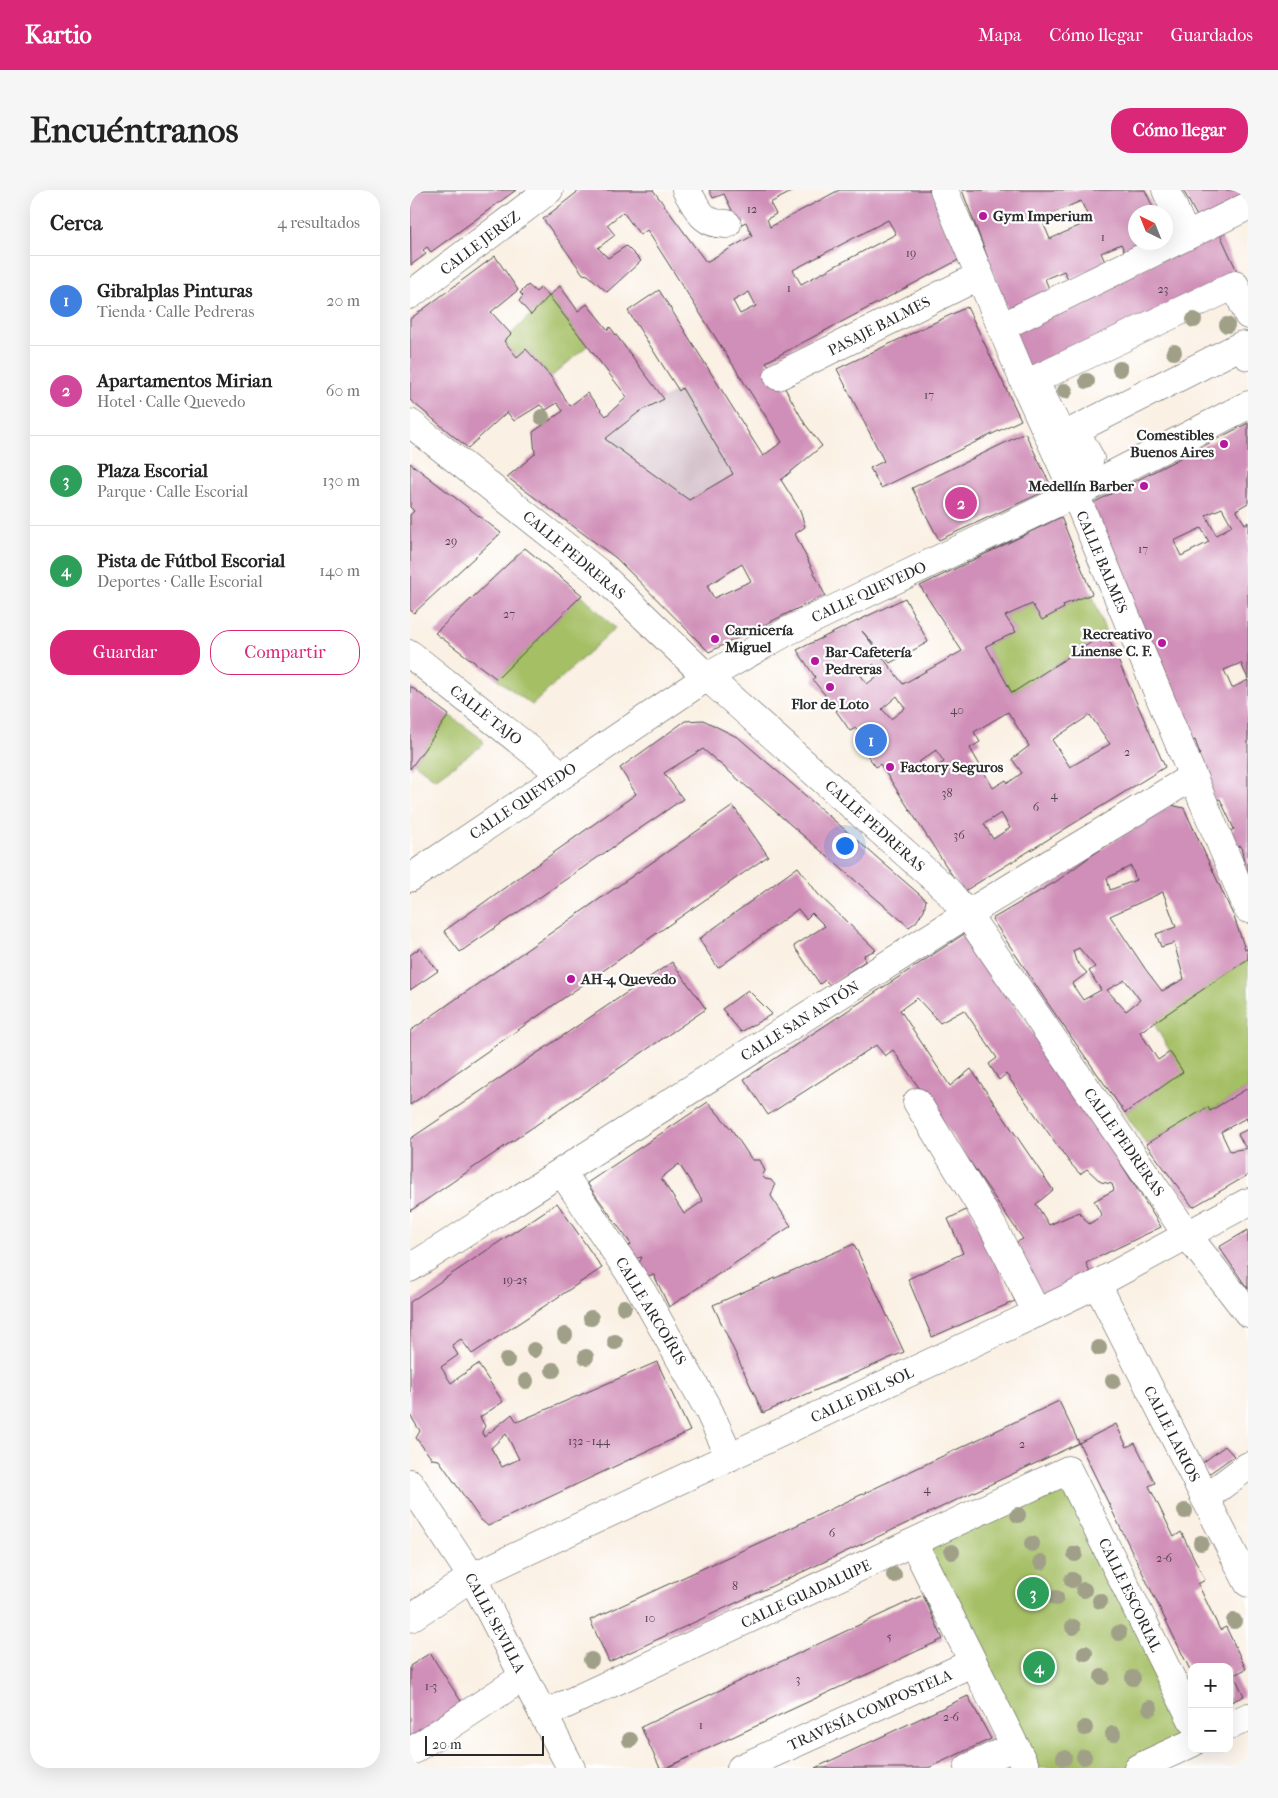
<!DOCTYPE html>
<html lang="es">
<head>
<meta charset="utf-8">
<style>
	:root { --surface:#fff; --page:#f6f6f6; --text:#222; --muted:#767676; --line:#e0e0e0; --accent:#db2777 }
	body { margin:0; font-family:"IM FELL French Canon",serif; background:var(--page); color:var(--text) }
	.controls { position:absolute; right:15px; bottom:15px; display:grid; overflow:hidden; border-radius:10px; box-shadow:0 5px 20px #0002 }
	.controls button { width:45px; height:45px; display:grid; place-items:center; padding:0; border:0; border-bottom:1px solid var(--line); background:var(--surface); color:var(--text); font:25px sans-serif }
	.compass { position:absolute; left:718px; top:15px; width:45px; height:45px; border-radius:50%; background:var(--surface); box-shadow:0 5px 20px #0002; rotate:317deg }
	.scale { position:absolute; left:15px; bottom:12px; width:119px; box-sizing:border-box; padding-left:5px; border:2px solid #2b2b2b; border-top:0; font-size:14px; line-height:18px; white-space:nowrap; color:#2b2b2b; -webkit-text-stroke:4px #fff; paint-order:stroke }
	.you { position:absolute; left:434px; top:655px; width:18px; height:18px; margin:-12px; border:4px solid #fff; border-radius:50%; background:#1a73e8; box-shadow:0 0 0 8px #1a73e833 }
	.badge { display:grid; place-items:center; width:32px; height:32px; border-radius:50%; background:var(--accent); color:#fff; font-size:16px; font-weight:700 }
	.pin { position:absolute; translate:-50% -50%; border:2px solid #fff; box-shadow:0 1px 5px #0006 }
	.list { margin:0; padding:0; list-style:none }
	h2 { display:flex; justify-content:space-between; align-items:center; height:65px; margin:0; padding:0 20px; font-size:21px }
	h2 small { font-size:16px; font-weight:400; color:var(--muted) }
	.list li { display:grid; grid-template-columns:32px 1fr auto; gap:15px; align-items:center; box-sizing:border-box; height:90px; padding:0 20px; border-top:1px solid var(--line) }
	.list b { display:block; font-size:19px; white-space:nowrap }
	.list p { margin:0; font-size:16px; white-space:nowrap; color:var(--muted) }
	.list em { font-size:16px; font-style:normal; color:var(--muted) }
	.actions { display:flex; gap:10px; padding:15px 20px }
	.actions a { flex:1; padding:11px 0; border:1px solid var(--accent); border-radius:20px; text-align:center; font-size:18px; color:var(--accent) }
	.actions .main { background:var(--accent); color:#fff }
	.map { position:relative; flex:none; width:838px; height:1578px; overflow:hidden; border-radius:20px }
	header { display:flex; align-items:center; gap:30px; box-sizing:border-box; height:70px; padding:0 25px; background:var(--accent); color:#fff }
	header strong { font-size:24px }
	nav { display:flex; gap:28px; margin-inline-start:auto; font-size:18px }
	.intro { display:flex; align-items:center; justify-content:space-between; box-sizing:border-box; height:120px; padding:0 30px }
	h1 { margin:0; font-size:35px }
	.button { padding:12px 22px; border-radius:20px; background:var(--accent); color:#fff; font-size:18px; font-weight:700 }
	main { display:flex; gap:30px; padding:0 30px }
	aside { flex:1; background:var(--surface); border-radius:20px; box-shadow:0 5px 20px #0002 }
	.map>svg:first-child { display:block }
	.industrial { fill:#d2bdc6 }
	.green { fill:#a5bf65; stroke:#687548 }
	.building { fill:#d08fb8; fill-rule:evenodd }
	.lines { fill:none; stroke-linecap:round; stroke-linejoin:round }
	.pedestrian-casing { stroke:#4a4947; stroke-width:29 }
	.minor-casing { stroke:#4a4947; stroke-width:29 }
	.tertiary-casing { stroke:#4a4947; stroke-width:29 }
	.secondary-casing { stroke:#4a4947; stroke-width:29 }
	.pedestrian { stroke:#fff; stroke-width:28 }
	.minor { stroke:#fff; stroke-width:28 }
	.tertiary { stroke:#fff; stroke-width:28 }
	.secondary { stroke:#fff; stroke-width:28 }
	.tree { fill:#a0a089 }
	.poi-dot { fill:#b5179e; stroke:#fff; stroke-width:2 }
	.labels { text-anchor:middle; dominant-baseline:central; stroke-width:4.5; stroke-linejoin:round; paint-order:stroke }
	.number-label { font-size:12px; fill:#54444e }
	.poi-label { font-size:15px; font-weight:bold; fill:#2b2b2b; stroke:#fff; text-anchor:start }
	.street-label { font-size:15px; fill:#2b2b2b; stroke:#fff }
</style>
</head>
<body>
<header>
<strong>Kartio</strong>
<nav><a>Mapa</a><a>Cómo llegar</a><a>Guardados</a></nav>
</header>
<div class="intro"><h1>Encuéntranos</h1><a class="button">Cómo llegar</a></div>
<main>
<aside>
<h2>Cerca<small>4 resultados</small></h2>
<ul class="list">
<li><span class="badge" style="background:#3f7fe0">1</span><div><b>Gibralplas Pinturas</b><p>Tienda · Calle Pedreras</p></div><em>20 m</em></li>
<li><span class="badge" style="background:#d1479c">2</span><div><b>Apartamentos Mirian</b><p>Hotel · Calle Quevedo</p></div><em>60 m</em></li>
<li><span class="badge" style="background:#2e9e5b">3</span><div><b>Plaza Escorial</b><p>Parque · Calle Escorial</p></div><em>130 m</em></li>
<li><span class="badge" style="background:#2e9e5b">4</span><div><b>Pista de Fútbol Escorial</b><p>Deportes · Calle Escorial</p></div><em>140 m</em></li>
</ul>
<div class="actions"><a class="main">Guardar</a><a>Compartir</a></div>
</aside>
<div class="map">
<svg width="838" height="1578" viewBox="0 0 838 1578">
	<rect width="100%" height="100%" fill="#fff"/>
	<filter id="ink" filterUnits="userSpaceOnUse"><feTurbulence type="fractalNoise" baseFrequency=".02" numOctaves="2"/><feDisplacementMap in="SourceGraphic" scale="10" xChannelSelector="R" yChannelSelector="G"/><feConvolveMatrix kernelMatrix="1 2 1 2 8 2 1 2 1" color-interpolation-filters="sRGB"/></filter>
	<filter id="wash" filterUnits="userSpaceOnUse"><feTurbulence type="fractalNoise" baseFrequency=".0096" numOctaves="4" result="noise"/><feDisplacementMap in="SourceGraphic" scale="20" xChannelSelector="R" yChannelSelector="G"/><feGaussianBlur stdDeviation="1.12" result="paint"/><feColorMatrix in="noise" values="0 0 0 0 0 0 0 0 0 0 0 0 0 0 0 0 0 1.4 0 .05"/><feComposite in="paint" operator="in"/></filter>
	<g filter="url(#wash)">
		<rect width="100%" height="100%" fill="#faf0e3"/>
		<!-- industrial -->
		<path class="industrial" d="M272,198L326,288L396,235L412,256L371,290L390,320L395,337L297,396L304,408L264,426L206,368L116,302L195,249L229,222Z"/>
		<!-- green -->
		<g class="green">
			<path d="M139,106L177,156L141,187L117,159L107,167L94,151Z"/>
			<path d="M682,404L696,443L602,503L576,456L606,442L595,426L622,414L632,429L654,418L653,415Z"/>
			<path d="M172,405L205,438L122,515L87,489Z"/>
			<path d="M39,525L72,549L74,554L25,589L4,573Z"/>
			<path d="M838,769V898L800,921L798,917L736,954L715,923L772,882L743,832Z"/>
			<path d="M658,1280L782,1553L728,1578H616L504,1354Z"/>
		</g>
		<g id="blocks">
			<!-- building -->
			<g class="building">
				<path d="M0,0H106L21,62L17,57L13,60L16,64L1,75Z"/>
				<path d="M170,0H243L296,72L342,46L336,32L329,35L314,4L303,8L299,0H385L360,13L366,24L357,29L360,37L429,0H524L554,67L356,172L368,186L395,234L412,256L371,290L390,320L395,337L385,344L415,405L299,462L206,368L97,287L125,264L123,242L153,221L147,213L136,220L130,215L104,231L97,222L58,258L0,210V129L85,66L108,100L81,122L101,144L94,151L107,167L116,159L141,187L160,216L177,203L196,226L217,207L139,106L121,125L109,111L113,106L110,103L118,95L126,102L130,98L139,106L150,96L168,121L177,114L198,140L200,137L254,209L229,222L195,249L279,310L323,284L272,198L269,201L218,121L249,100L353,266L372,252L237,40L230,45L213,22L197,35L205,45L188,58L198,68L216,56L231,71L197,102L178,85L173,84L133,29ZM478,30L486,44L391,94L383,80ZM339,102L346,116L330,124L323,111ZM332,374L341,391L304,408L297,396Z"/>
				<path d="M552,0H735L745,22H726V52L752,53L717,67L711,54L691,63L696,74L658,89L654,81L635,89L640,101L597,119ZM671,11L680,31L640,49L631,28Z"/>
				<path d="M773,0H838V8L790,32Z"/>
				<path d="M809,42L832,92L624,190L601,142Z"/>
				<path d="M557,117L611,230L471,298L460,278L474,271L427,179Z"/>
				<path d="M838,233V313L826,320L835,334L838,332V489L831,473L814,480L822,498L838,490V684L835,678L831,656L825,657L819,642L824,639L810,609L804,610L797,595L800,593L794,577L790,578L786,567L790,564L785,550L779,552L754,482L711,392L681,314ZM812,318L822,336L806,345L796,325ZM791,338L799,352L771,366L764,351Z"/>
				<path d="M615,243L642,298L529,350L502,298Z"/>
				<path d="M0,273L91,343L4,423L0,420V325L4,321L0,317Z"/>
				<path d="M651,327L682,404L653,415L654,418L632,430L622,414L595,426L606,442L576,456L602,503L696,443L755,577L553,702L470,574L466,577L449,554L453,550L446,538L440,541L434,532L426,521L429,518L422,508L419,510L403,490L405,487L387,460L495,408L518,452L480,473L452,441L493,494L552,461L510,396ZM464,474L470,484L457,494L450,484ZM487,506L495,518L481,529L472,519ZM598,522L619,556L602,569L612,583L598,593L596,590L583,598L560,558L570,552L564,542ZM680,525L700,554L660,577L642,550ZM526,560L534,572L517,583L509,572ZM591,623L600,638L583,649L574,634Z"/>
				<path d="M115,358L172,405L87,489L25,443Z"/>
				<path d="M0,496L39,525L0,579Z"/>
				<path d="M293,530L329,548L516,710L514,720L506,732L499,737L293,559L254,583L273,609L50,762L34,741L226,604L210,578L275,531Z"/>
				<path d="M761,615L774,618L824,727L835,759L838,758V769L730,842L748,870L760,862L773,882L715,923L643,821L582,729L647,691L682,665ZM721,676L726,690L700,700L697,688ZM753,702L766,737L746,744L751,757L764,753L774,789L752,801L736,780L700,726ZM669,758L685,777L679,781L691,800L673,810L662,794L677,783L666,771L663,761ZM715,790L730,810L716,821L697,800Z"/>
				<path d="M323,616L358,666L0,915V841Z"/>
				<path d="M388,677L408,704L466,760L454,765L455,771L420,795L415,790L410,794L384,756L415,736L402,723L396,729L388,719L308,778L289,749Z"/>
				<path d="M554,744L693,945L751,1037L676,1073L680,1083L629,1109L603,1054L613,1049L483,860L475,866L466,855L358,925L334,889ZM507,808L530,833L554,820L587,868L579,874L589,890L596,884L660,973L670,984L677,979L691,992L702,994L704,1000L684,1011L692,1026L679,1034L669,1022L639,1035L626,1014L643,1000L561,879L540,896L490,820Z"/>
				<path d="M10,758L28,781L0,800V765Z"/>
				<path d="M262,772L296,819L0,1021V949Z"/>
				<path d="M338,800L362,824L331,842L312,819Z"/>
				<path d="M838,898V932L836,928L811,942L820,961L838,958V985L783,1017L736,954L798,917L800,921Z"/>
				<path d="M298,912L322,940L342,970H350L355,981L352,986L355,989L361,990L365,995L361,1006L381,1036L259,1117L244,1085L229,1086L226,1079L232,1067L222,1069L217,1058L221,1054L177,993ZM269,974L293,1011L274,1024L251,988Z"/>
				<path d="M838,939V955L835,957L828,944Z"/>
				<path d="M147,1013L192,1078L62,1164L51,1149L42,1155L48,1165L31,1177L41,1193L68,1174L93,1212L70,1227L75,1236L72,1242L74,1247L102,1224L107,1232L247,1172L280,1241L78,1336L70,1329L29,1270L22,1269L6,1248L10,1241L0,1225V1112ZM96,1244L109,1269L92,1277L81,1258Z"/>
				<path d="M560,1018L605,1111L522,1147L498,1089L553,1063L538,1029Z"/>
				<path d="M838,1040V1099L809,1057Z"/>
				<path d="M444,1054L494,1162L353,1223L303,1115Z"/>
				<path d="M649,1211L669,1253L199,1472L180,1430L366,1345Z"/>
				<path d="M706,1234L717,1257L725,1253L745,1293L739,1296L764,1347L771,1342L795,1390L788,1394L810,1440L816,1437L836,1479L824,1485L834,1506L819,1513V1477H782V1484L669,1253Z"/>
				<path d="M815,1256L824,1266L800,1283L796,1281L791,1274Z"/>
				<path d="M513,1405L533,1449L256,1578H250L231,1537Z"/>
				<path d="M20,1463L54,1516L0,1551V1476Z"/>
				<path d="M558,1506L581,1549L518,1578H405Z"/>
			</g>
		</g>
	</g>
	<g filter="url(#ink)">
		<use href="#blocks" fill-opacity="0" stroke="#4a4947" stroke-width="1"/>
		<g class="lines">
			<defs>
				<g id="pedestrian">
					<path d="M756,0L776,46"/>
					<path d="M838,125L825,95L624,190L667,275L680,268L665,240L832,155L838,166"/>
					<path d="M591,137L838,16"/>
					<path d="M152,982L233,1103L299,1221L320,1267"/>
					<path d="M504,1354L616,1578"/>
					<path d="M133,1525L658,1280L782,1530"/>
					<path d="M819,1536L838,1527"/>
					<path d="M331,1578L562,1473"/>
					<path d="M558,1578L605,1556"/>
					<path d="M728,1578L782,1553"/>
				</g>
				<g id="minor">
					<path d="M276,0C288,19 292,35 317,34"/>
					<path d="M534,0L618,201L665,304L838,719"/>
					<path d="M0,105L139,0"/>
					<path d="M368,186L569,86"/>
					<path d="M0,464L152,585"/>
					<path d="M507,912L583,1037L627,1123"/>
					<path d="M0,1078L557,724L782,587"/>
					<path d="M687,1094L838,1393"/>
					<path d="M795,1308L838,1276"/>
					<path d="M0,1428L62,1387"/>
					<path d="M0,1562L113,1487"/>
				</g>
				<path id="tertiary" d="M62,1387L627,1123L687,1094L838,1012"/>
				<g id="secondary">
					<path d="M0,233L188,382L297,487L537,700L557,724L778,1046L838,1123"/>
					<path d="M0,688L297,487L378,441L665,304L838,215"/>
					<path d="M0,1293L62,1387L161,1578"/>
				</g>
			</defs>
			<!-- pedestrian casing -->
			<use href="#pedestrian" class="pedestrian-casing"/>
			<!-- minor casing -->
			<use href="#minor" class="minor-casing"/>
			<!-- tertiary casing -->
			<use href="#tertiary" class="tertiary-casing"/>
			<!-- secondary casing -->
			<use href="#secondary" class="secondary-casing"/>
			<!-- pedestrian -->
			<use href="#pedestrian" class="pedestrian"/>
			<!-- minor -->
			<use href="#minor" class="minor"/>
			<!-- tertiary -->
			<use href="#tertiary" class="tertiary"/>
			<!-- secondary -->
			<use href="#secondary" class="secondary"/>
		</g>
		<!-- trees -->
		<g class="tree">
			<circle cx="784" cy="130" r="8"/>
			<circle cx="817" cy="135" r="8"/>
			<circle cx="764" cy="162" r="8"/>
			<circle cx="710" cy="179" r="8"/>
			<circle cx="677" cy="191" r="8"/>
			<circle cx="655" cy="201" r="8"/>
			<circle cx="132" cy="227" r="8"/>
			<circle cx="214" cy="1117" r="8"/>
			<circle cx="181" cy="1128" r="8"/>
			<circle cx="155" cy="1145" r="8"/>
			<circle cx="205" cy="1152" r="8"/>
			<circle cx="689" cy="1158" r="8"/>
			<circle cx="124" cy="1160" r="8"/>
			<circle cx="176" cy="1167" r="8"/>
			<circle cx="97" cy="1170" r="8"/>
			<circle cx="143" cy="1180" r="8"/>
			<circle cx="116" cy="1191" r="8"/>
			<circle cx="703" cy="1191" r="8"/>
			<circle cx="775" cy="1321" r="8"/>
			<circle cx="608" cy="1325" r="8"/>
			<circle cx="791" cy="1353" r="8"/>
			<circle cx="622" cy="1354" r="8"/>
			<circle cx="542" cy="1362" r="8"/>
			<circle cx="665" cy="1364" r="8"/>
			<circle cx="631" cy="1372" r="8"/>
			<circle cx="484" cy="1385" r="8"/>
			<circle cx="662" cy="1390" r="8"/>
			<circle cx="674" cy="1400" r="8"/>
			<circle cx="646" cy="1408" r="8"/>
			<circle cx="690" cy="1411" r="8"/>
			<circle cx="824" cy="1431" r="8"/>
			<circle cx="663" cy="1437" r="8"/>
			<circle cx="709" cy="1443" r="8"/>
			<circle cx="675" cy="1463" r="8"/>
			<circle cx="181" cy="1470" r="8"/>
			<circle cx="692" cy="1487" r="8"/>
			<circle cx="723" cy="1488" r="8"/>
			<circle cx="740" cy="1518" r="8"/>
			<circle cx="675" cy="1538" r="8"/>
			<circle cx="703" cy="1544" r="8"/>
			<circle cx="220" cy="1550" r="8"/>
			<circle cx="674" cy="1567" r="8"/>
			<circle cx="654" cy="1568" r="8"/>
		</g>
	</g>
	<!-- markers -->
	<g class="poi-dot">
		<circle cx="573" cy="26" r="5"/>
		<circle cx="814" cy="254" r="5"/>
		<circle cx="734" cy="296" r="5"/>
		<circle cx="305" cy="449" r="5"/>
		<circle cx="752" cy="453" r="5"/>
		<circle cx="405" cy="471" r="5"/>
		<circle cx="420" cy="497" r="5"/>
		<circle cx="480" cy="577" r="5"/>
		<circle cx="161" cy="789" r="5"/>
	</g>
	<g class="labels">
		<!-- number labels -->
		<g class="number-label">
			<text x="342" y="19">12</text>
			<text x="693" y="47">1</text>
			<text x="501" y="63">19</text>
			<text x="379" y="98">1</text>
			<text x="753" y="99">23</text>
			<text x="519" y="205">17</text>
			<text x="41" y="351">29</text>
			<text x="733" y="359">17</text>
			<text x="99" y="424">27</text>
			<text x="547" y="520">40</text>
			<text x="717" y="562">2</text>
			<text x="537" y="603">38</text>
			<text x="644" y="605">4</text>
			<text x="626" y="617">6</text>
			<text x="549" y="645">36</text>
			<text x="105" y="1090">19-25</text>
			<text x="179" y="1251">132 - 144</text>
			<text x="612" y="1254">2</text>
			<text x="517" y="1299">4</text>
			<text x="422" y="1343">6</text>
			<text x="754" y="1368">2-6</text>
			<text x="325" y="1396">8</text>
			<text x="240" y="1428">10</text>
			<text x="479" y="1447">5</text>
			<text x="388" y="1489">3</text>
			<text x="21" y="1496">1-3</text>
			<text x="541" y="1527">2-6</text>
			<text x="291" y="1535">1</text>
		</g>
		<!-- poi labels -->
		<g class="poi-label">
			<text x="583" y="26">Gym Imperium</text>
			<text x="804" y="245" text-anchor="end">Comestibles<tspan x="804" dy="17">Buenos Aires</tspan></text>
			<text x="724" y="296" text-anchor="end">Medellín Barber</text>
			<text x="315" y="440">Carnicería<tspan x="315" dy="17">Miguel</tspan></text>
			<text x="742" y="444" text-anchor="end">Recreativo<tspan x="742" dy="17">Linense C. F.</tspan></text>
			<text x="415" y="462">Bar-Cafetería<tspan x="415" dy="17">Pedreras</tspan></text>
			<text x="420" y="514" text-anchor="middle">Flor de Loto</text>
			<text x="490" y="577">Factory Seguros</text>
			<text x="171" y="789">AH-4 Quevedo</text>
		</g>
		<!-- street labels -->
		<g class="street-label">
			<text transform="translate(70 53) rotate(-37)">CALLE JEREZ</text>
			<text transform="translate(469 136) rotate(-27)">PASAJE BALMES</text>
			<text transform="translate(164 365) rotate(40)">CALLE PEDRERAS</text>
			<text transform="translate(692 372) rotate(67)">CALLE BALMES</text>
			<text transform="translate(459 402) rotate(-25)">CALLE QUEVEDO</text>
			<text transform="translate(76 525) rotate(38)">CALLE TAJO</text>
			<text transform="translate(113 611) rotate(-34)">CALLE QUEVEDO</text>
			<text transform="translate(465 636) rotate(42)">CALLE PEDRERAS</text>
			<text transform="translate(390 831) rotate(-32)">CALLE SAN ANTÓN</text>
			<text transform="translate(714 952) rotate(55)">CALLE PEDRERAS</text>
			<text transform="translate(241 1121) rotate(59)">CALLE ARCOÍRIS</text>
			<text transform="translate(452 1205) rotate(-25)">CALLE DEL SOL</text>
			<text transform="translate(762 1244) rotate(63)">CALLE LARIOS</text>
			<text transform="translate(396 1404) rotate(-25)">CALLE GUADALUPE</text>
			<text transform="translate(720 1405) rotate(64)">CALLE ESCORIAL</text>
			<text transform="translate(85 1433) rotate(62)">CALLE SEVILLA</text>
			<text transform="translate(460 1520) rotate(-24)">TRAVESÍA COMPOSTELA</text>
		</g>
	</g>
</svg>
<div class="controls">
<button>+</button>
<button>−</button>
</div>
<svg class="compass" viewBox="-18 -18 36 36"><path d="M0-13l5 13h-10z" fill="#e53935"/><path d="M0 13l5-13h-10z" fill="#767676"/></svg>
<div class="scale">20 m</div>
<div class="you"></div>
<div class="pin badge" style="left:461px;top:550px;background:#3f7fe0">1</div>
<div class="pin badge" style="left:551px;top:313px;background:#d1479c">2</div>
<div class="pin badge" style="left:623px;top:1403px;background:#2e9e5b">3</div>
<div class="pin badge" style="left:629px;top:1477px;background:#2e9e5b">4</div>
</div>
</main>
</body>
</html>
